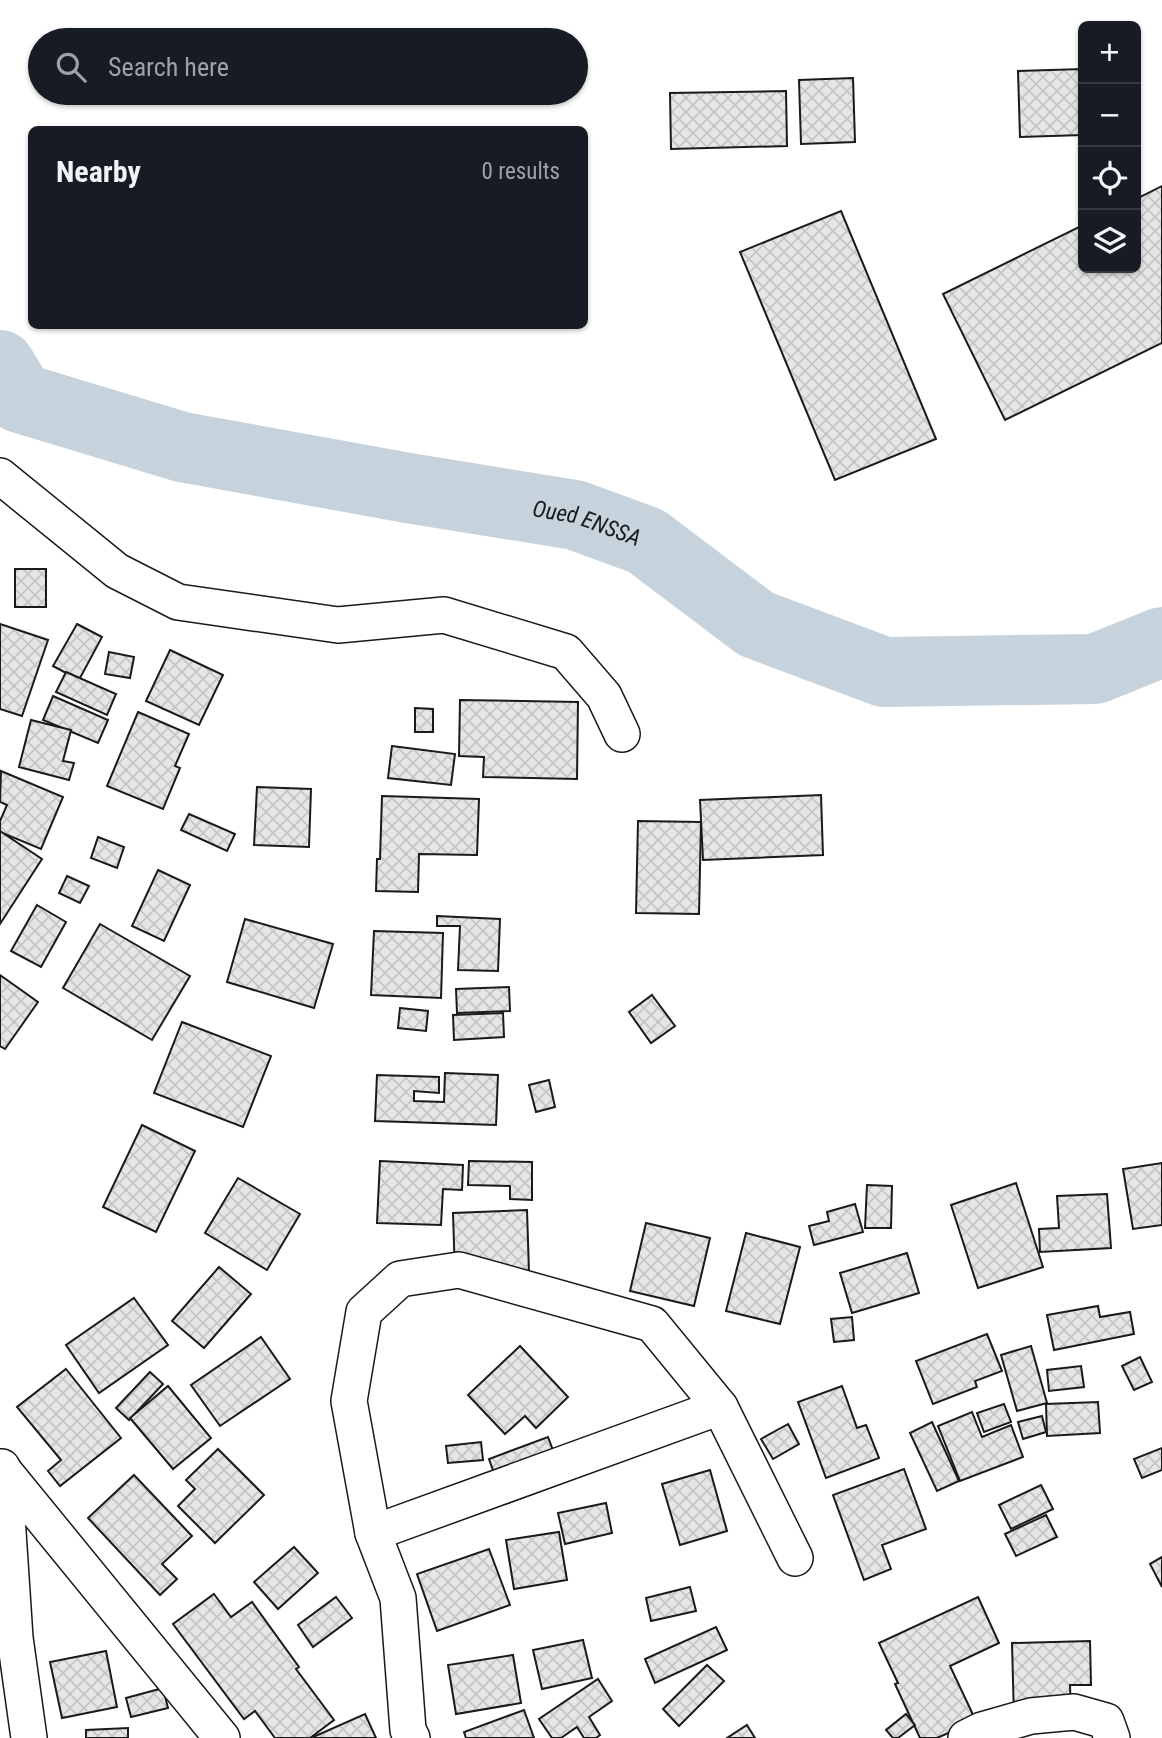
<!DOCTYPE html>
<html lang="en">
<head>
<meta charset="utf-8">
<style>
	:root { --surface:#171b24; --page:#242831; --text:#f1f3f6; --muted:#9ea1a6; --line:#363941 }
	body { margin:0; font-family:"Roboto Condensed",sans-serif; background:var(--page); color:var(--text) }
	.controls { position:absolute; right:21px; top:21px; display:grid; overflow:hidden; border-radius:10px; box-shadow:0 2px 5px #0004 }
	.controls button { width:63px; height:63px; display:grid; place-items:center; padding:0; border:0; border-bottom:2px solid var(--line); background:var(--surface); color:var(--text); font:35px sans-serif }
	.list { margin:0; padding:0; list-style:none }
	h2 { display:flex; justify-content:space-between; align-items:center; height:91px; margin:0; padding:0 28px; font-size:30px }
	h2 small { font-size:23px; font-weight:400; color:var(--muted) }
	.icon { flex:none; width:38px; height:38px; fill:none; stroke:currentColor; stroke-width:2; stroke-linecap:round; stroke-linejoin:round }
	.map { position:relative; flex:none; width:1162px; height:1738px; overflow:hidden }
	.search { position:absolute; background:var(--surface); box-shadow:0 2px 5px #0004; left:28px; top:28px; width:560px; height:77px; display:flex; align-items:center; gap:18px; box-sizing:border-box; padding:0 24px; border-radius:38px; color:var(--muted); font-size:26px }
	.panel { position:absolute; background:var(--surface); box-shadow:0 2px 5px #0004; left:28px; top:126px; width:560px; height:203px; border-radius:10px }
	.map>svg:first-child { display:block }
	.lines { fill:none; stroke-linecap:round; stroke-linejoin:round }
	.river { stroke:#c6d2dc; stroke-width:70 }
	.building { fill:url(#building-cross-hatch); stroke:#1a1a1a; stroke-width:2 }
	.minor-casing { stroke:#1a1a1a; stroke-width:38 }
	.minor { stroke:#fff; stroke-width:35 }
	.labels { text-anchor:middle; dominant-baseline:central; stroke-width:5; stroke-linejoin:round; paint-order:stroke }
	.water-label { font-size:23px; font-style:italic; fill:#1a1a1a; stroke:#fff }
</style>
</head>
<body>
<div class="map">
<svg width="1162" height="1738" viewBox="0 0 1162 1738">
	<defs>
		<pattern id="building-cross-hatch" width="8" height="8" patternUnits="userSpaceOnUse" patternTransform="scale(1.75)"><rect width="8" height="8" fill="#e6e6e6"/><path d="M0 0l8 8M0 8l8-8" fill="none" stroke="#c5c5c5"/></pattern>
	</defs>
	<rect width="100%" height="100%" fill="#fff"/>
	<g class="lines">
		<!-- river -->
		<path class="river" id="s1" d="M0,365L20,398L182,447L408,488L575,515L646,541L756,624L884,672L1095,669L1162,642"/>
	</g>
	<!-- building -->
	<g class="building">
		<path d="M1083,69V135L1020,137L1018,71Z"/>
		<path d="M853,78L855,142L801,144L799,80Z"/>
		<path d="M786,91L787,146L671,149L670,93Z"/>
		<path d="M1162,186V343L1005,420L943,294L1083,225V268H1136V199Z"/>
		<path d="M841,211L936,439L835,480L740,252Z"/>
		<rect x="15" y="569" width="31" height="38"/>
		<path d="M0,624L48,640L22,716L0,709Z"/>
		<path d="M77,624L102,637L79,680L53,666Z"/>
		<path d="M170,650L223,675L199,725L146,701Z"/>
		<path d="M109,652L134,657L130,678L105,674Z"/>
		<path d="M66,672L116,694L107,715L56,692Z"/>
		<path d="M53,696L108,720L98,743L43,720Z"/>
		<path d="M460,700L578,702L577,779L483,777L484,757L459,756Z"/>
		<path d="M415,708L433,709V732H415Z"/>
		<path d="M138,712L189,734L175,766L180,768L163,809L107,786Z"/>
		<path d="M31,720L71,730L63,761L74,763L69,780L19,767Z"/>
		<path d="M392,746L455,754L451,785L388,778Z"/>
		<path d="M1,771L63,797L41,849L0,832V821L7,805L0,802Z"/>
		<path d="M257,787L311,789L309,847L254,845Z"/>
		<path d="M821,795L823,855L703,860L700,800Z"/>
		<path d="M382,796L479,799L477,855L419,854L418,892L376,891L377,859H380Z"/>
		<path d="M189,814L235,834L227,851L181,830Z"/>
		<path d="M638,821L701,822L699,914L636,913Z"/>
		<path d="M0,831L42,859L0,924Z"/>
		<path d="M98,837L124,847L117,868L91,858Z"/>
		<path d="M158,870L190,885L164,941L132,926Z"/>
		<path d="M67,876L89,886L80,903L59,893Z"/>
		<path d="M37,905L66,922L41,967L11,951Z"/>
		<path d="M437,916L500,919L498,971L458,970L460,926H437Z"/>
		<path d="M245,919L333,944L314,1008L227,982Z"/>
		<path d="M100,924L190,976L152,1040L63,988Z"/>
		<path d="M374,931L443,933L441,998L371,995Z"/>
		<path d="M0,975L38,1002L5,1049L0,1046Z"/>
		<path d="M509,987L510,1011L457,1013L456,989Z"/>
		<path d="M652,995L675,1026L651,1043L629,1012Z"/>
		<path d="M400,1008L428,1011L426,1031L398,1028Z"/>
		<path d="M503,1013L504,1037L454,1040L453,1015Z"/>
		<path d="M182,1022L271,1056L243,1127L154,1093Z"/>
		<path d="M445,1073L498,1075L496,1125L375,1121L377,1075L439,1077V1093L414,1091V1101L444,1102Z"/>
		<path d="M549,1080L555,1107L536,1112L529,1085Z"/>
		<path d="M142,1125L195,1151L156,1232L103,1207Z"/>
		<path d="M380,1161L463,1165L462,1190L443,1189L441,1225L377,1223Z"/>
		<path d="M469,1161L532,1162V1200L510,1199V1186L468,1185Z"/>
		<path d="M1162,1163V1225L1133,1229L1123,1169Z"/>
		<path d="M238,1178L300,1214L267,1270L205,1233Z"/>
		<path d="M1016,1183L1043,1267L978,1288L951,1205Z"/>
		<path d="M867,1185L892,1186L891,1228H865Z"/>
		<path d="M1107,1194L1111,1248L1040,1252L1039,1229L1059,1228L1057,1196Z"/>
		<path d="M855,1204L863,1232L814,1245L809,1226L829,1221L827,1212Z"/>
		<path d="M527,1210L529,1272L455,1276L453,1213Z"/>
		<path d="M646,1223L710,1238L694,1306L630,1291Z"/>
		<path d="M746,1233L800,1247L780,1324L726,1311Z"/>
		<path d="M907,1253L919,1293L852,1313L840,1273Z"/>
		<path d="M219,1267L251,1294L204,1348L172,1321Z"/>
		<path d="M134,1298L168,1345L99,1393L66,1345Z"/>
		<path d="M1098,1306L1100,1317L1130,1312L1134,1334L1054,1350L1047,1315Z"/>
		<path d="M852,1317L854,1340L834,1342L831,1319Z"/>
		<path d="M987,1334L1002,1371L975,1381L977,1387L933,1404L916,1361Z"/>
		<path d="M261,1337L290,1379L220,1426L191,1385Z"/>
		<path d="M520,1346L568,1397L536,1428L525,1416L505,1434L468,1395Z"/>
		<path d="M1031,1346L1047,1403L1017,1411L1001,1355Z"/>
		<path d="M1140,1357L1152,1382L1134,1390L1122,1366Z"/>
		<path d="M1081,1366L1084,1387L1049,1391L1047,1370Z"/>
		<path d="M66,1369L121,1438L60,1486L48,1471L61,1460L17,1407Z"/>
		<path d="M150,1372L163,1384L129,1420L116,1408Z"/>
		<path d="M168,1386L211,1438L173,1469L130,1418Z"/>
		<path d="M842,1386L857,1428L866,1425L879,1458L826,1478L798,1402Z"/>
		<path d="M1098,1402L1100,1433L1047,1436L1046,1404Z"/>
		<path d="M1004,1404L1011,1422L984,1432L977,1413Z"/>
		<path d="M972,1412L982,1437L1011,1425L1023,1457L960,1481L938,1426Z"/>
		<path d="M1042,1416L1046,1432L1023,1439L1018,1422Z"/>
		<path d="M932,1422L959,1481L937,1491L910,1433Z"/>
		<path d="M788,1424L799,1444L773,1459L761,1439Z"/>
		<path d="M548,1437L565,1482L505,1504L489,1459Z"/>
		<path d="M481,1442L483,1460L448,1463L446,1446Z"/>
		<path d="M1162,1448V1470L1142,1478L1134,1459Z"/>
		<path d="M218,1449L264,1495L215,1543L178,1506L195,1489L186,1480Z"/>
		<path d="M904,1469L926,1529L882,1545L891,1569L864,1580L833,1495Z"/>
		<path d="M710,1470L727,1531L680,1545L662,1484Z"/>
		<path d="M134,1475L192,1536L162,1564L177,1579L160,1595L88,1518Z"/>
		<path d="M1041,1485L1053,1509L1011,1529L999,1505Z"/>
		<path d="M606,1503L612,1533L565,1544L558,1513Z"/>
		<path d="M1046,1515L1057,1537L1016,1556L1005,1534Z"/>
		<path d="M559,1532L567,1580L514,1589L506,1540Z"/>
		<path d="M294,1547L318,1573L278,1609L254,1582Z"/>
		<path d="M489,1549L510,1605L437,1631L417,1574Z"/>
		<path d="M1162,1557V1587L1150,1564Z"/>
		<path d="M690,1587L696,1611L651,1621L646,1598Z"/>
		<path d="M214,1594L231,1617L252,1602L299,1667L296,1669L334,1720L310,1738H275L255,1711L244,1719L173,1624Z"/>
		<path d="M336,1597L352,1618L313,1647L298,1625Z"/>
		<path d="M978,1597L999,1643L950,1666L976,1721L937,1738H920L895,1684L898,1683L879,1643Z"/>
		<path d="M716,1627L727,1650L655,1683L645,1659Z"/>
		<path d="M583,1640L592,1678L542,1689L533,1650Z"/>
		<path d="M1090,1641L1091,1685H1070L1071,1717L1014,1719L1012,1643Z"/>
		<path d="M106,1651L117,1707L62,1718L50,1662Z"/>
		<path d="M513,1655L521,1703L456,1714L448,1665Z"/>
		<path d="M707,1665L724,1681L679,1726L663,1709Z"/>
		<path d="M598,1679L612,1701L589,1717L600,1735L596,1738H584L577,1727L561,1738H552L539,1719Z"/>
		<path d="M163,1688L168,1708L131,1717L126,1698Z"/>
		<path d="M524,1710L534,1738H466L464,1732Z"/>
		<path d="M365,1714L376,1738H311Z"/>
		<path d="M906,1714L915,1725L898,1738H893L886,1730Z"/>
		<path d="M747,1725L755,1738H727Z"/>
		<path d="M128,1728V1738H86V1730Z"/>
	</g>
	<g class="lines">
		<defs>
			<g id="minor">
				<path d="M0,476L117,571L178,602L338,625L444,615L566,652L604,696L622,734"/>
				<path d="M2,1467L4,1471L15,1638L29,1738"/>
				<path d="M4,1471L222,1738"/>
				<path d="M373,1533L720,1407"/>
				<path d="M412,1738L408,1730L398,1598L373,1533L349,1401L364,1312L400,1279L459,1270L652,1324L720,1407L795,1558"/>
				<path d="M966,1738L982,1730L1031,1716L1074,1712L1106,1721L1112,1738"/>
			</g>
		</defs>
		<!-- minor casing -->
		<use href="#minor" class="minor-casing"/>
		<!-- minor -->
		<use href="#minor" class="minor"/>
	</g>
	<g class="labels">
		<!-- water labels -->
		<g class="water-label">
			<text stroke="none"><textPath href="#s1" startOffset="620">Oued ENSSA</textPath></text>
		</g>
	</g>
</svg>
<div class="controls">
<button>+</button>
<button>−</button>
<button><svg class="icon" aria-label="locate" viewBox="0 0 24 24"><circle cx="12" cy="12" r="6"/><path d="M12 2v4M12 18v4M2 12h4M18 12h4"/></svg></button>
<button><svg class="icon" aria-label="layers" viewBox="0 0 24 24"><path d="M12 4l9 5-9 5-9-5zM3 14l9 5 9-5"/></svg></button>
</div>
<div class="search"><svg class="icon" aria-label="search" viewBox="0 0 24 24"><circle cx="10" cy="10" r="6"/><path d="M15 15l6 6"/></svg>Search here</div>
<section class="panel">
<h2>Nearby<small>0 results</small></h2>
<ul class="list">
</ul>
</section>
</div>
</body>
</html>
